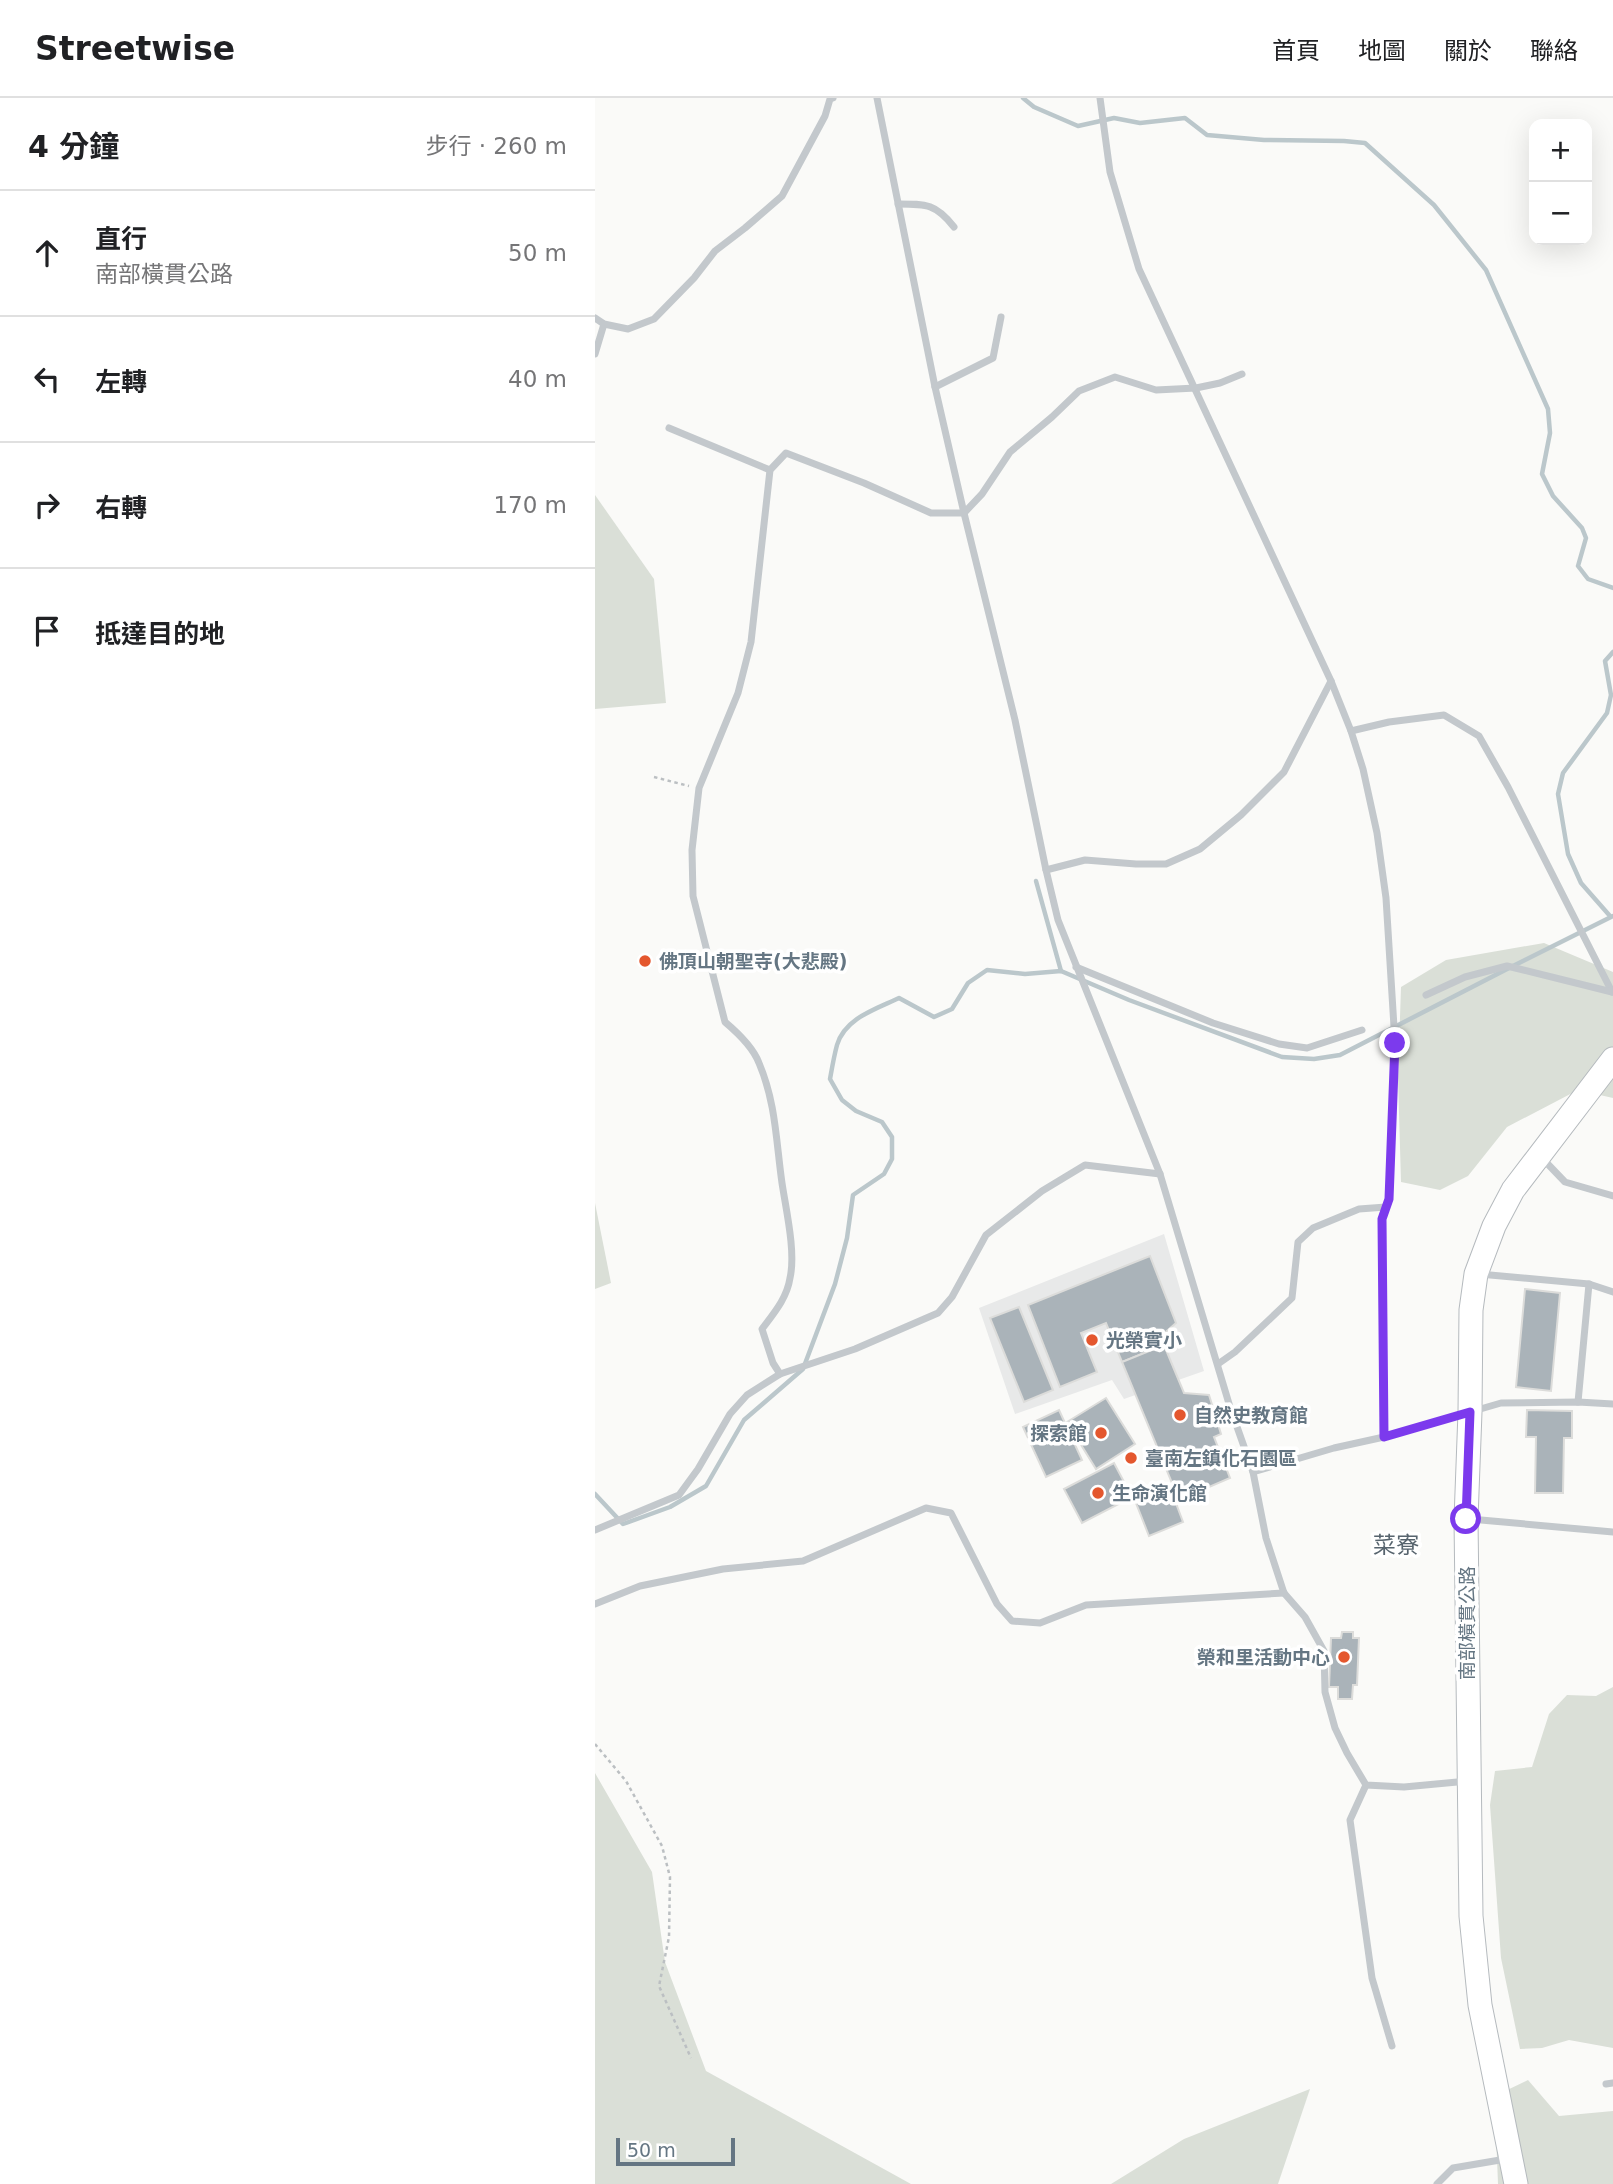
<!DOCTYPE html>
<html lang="zh-TW">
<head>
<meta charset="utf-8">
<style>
	:root { --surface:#fff; --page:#f2f2f2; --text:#202124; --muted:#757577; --line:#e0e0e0 }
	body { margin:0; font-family:"DejaVu Sans","Noto Sans TC",sans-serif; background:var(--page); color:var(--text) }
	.controls { position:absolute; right:21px; top:21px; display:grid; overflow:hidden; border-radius:14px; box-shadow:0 7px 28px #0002 }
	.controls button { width:63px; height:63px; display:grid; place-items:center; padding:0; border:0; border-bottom:2px solid var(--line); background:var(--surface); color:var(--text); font:35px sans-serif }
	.scale { position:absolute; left:21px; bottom:18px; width:119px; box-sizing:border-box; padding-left:7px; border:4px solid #657683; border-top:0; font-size:19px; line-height:24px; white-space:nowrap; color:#657683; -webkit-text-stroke:5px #fff; paint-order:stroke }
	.stop { position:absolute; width:21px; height:21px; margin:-16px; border:5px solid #7c3aed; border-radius:50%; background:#fff }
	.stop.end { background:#7c3aed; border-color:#fff; box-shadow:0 2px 7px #0008 }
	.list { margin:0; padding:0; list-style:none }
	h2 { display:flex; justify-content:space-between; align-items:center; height:91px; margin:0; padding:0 28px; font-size:30px }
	h2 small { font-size:23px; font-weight:400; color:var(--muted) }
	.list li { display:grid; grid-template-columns:46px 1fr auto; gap:21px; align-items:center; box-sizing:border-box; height:126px; padding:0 28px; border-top:2px solid var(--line) }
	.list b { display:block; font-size:26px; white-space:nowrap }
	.list p { margin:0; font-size:23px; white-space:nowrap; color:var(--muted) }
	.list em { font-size:23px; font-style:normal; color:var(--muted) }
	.icon { flex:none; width:38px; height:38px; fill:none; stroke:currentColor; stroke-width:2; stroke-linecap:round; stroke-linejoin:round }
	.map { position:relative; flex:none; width:1018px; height:2086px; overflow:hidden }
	header { display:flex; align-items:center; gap:42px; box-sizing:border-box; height:98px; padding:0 35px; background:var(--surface); border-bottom:2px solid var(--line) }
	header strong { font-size:33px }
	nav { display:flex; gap:38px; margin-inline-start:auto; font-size:24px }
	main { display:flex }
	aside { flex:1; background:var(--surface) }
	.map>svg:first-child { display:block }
	.built { fill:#e8e9e9 }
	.green { fill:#dadfd7 }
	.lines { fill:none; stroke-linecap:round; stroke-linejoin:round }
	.stream { stroke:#bbc7cb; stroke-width:4.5 }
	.building { fill:#aab3b9; stroke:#dcdcda; stroke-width:2 }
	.primary-casing { stroke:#b5babe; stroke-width:25 }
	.path { stroke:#bbbfc2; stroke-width:2.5; stroke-dasharray:3.5 3.5; stroke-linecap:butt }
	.lane { stroke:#c3c8cc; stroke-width:7 }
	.primary { stroke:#fff; stroke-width:23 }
	.route { stroke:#7c3aed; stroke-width:9 }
	.poi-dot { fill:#e4572e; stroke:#fff; stroke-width:2.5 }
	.labels { text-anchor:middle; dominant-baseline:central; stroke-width:7; stroke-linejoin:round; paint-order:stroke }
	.poi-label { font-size:19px; font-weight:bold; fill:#657683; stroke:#fff; text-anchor:start }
	.street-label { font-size:19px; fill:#657683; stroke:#fff }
	.quarter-label { font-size:23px; fill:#57646e; stroke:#fff }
</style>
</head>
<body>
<header>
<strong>Streetwise</strong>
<nav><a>首頁</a><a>地圖</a><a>關於</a><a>聯絡</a></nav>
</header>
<main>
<aside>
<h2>4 分鐘<small>步行 · 260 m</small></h2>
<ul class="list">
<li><svg class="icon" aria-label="ahead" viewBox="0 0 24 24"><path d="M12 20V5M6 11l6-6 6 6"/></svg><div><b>直行</b><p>南部橫貫公路</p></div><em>50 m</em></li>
<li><svg class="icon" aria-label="left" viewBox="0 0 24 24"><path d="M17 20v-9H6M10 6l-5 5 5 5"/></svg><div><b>左轉</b></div><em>40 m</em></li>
<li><svg class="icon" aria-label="right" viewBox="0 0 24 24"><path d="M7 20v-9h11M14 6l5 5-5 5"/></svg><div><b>右轉</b></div><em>170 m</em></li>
<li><svg class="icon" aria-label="arrive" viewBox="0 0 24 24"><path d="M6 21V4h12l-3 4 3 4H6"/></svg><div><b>抵達目的地</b></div></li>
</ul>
</aside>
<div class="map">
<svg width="1018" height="2086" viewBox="0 0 1018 2086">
	<rect width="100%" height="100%" fill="#fafaf8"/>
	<!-- built -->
	<path class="built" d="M569,1136L609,1273L529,1301L517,1282L420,1316L384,1210Z"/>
	<!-- green -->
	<g class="green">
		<path d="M0,397L59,481L71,605L0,611Z"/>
		<path d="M949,845L1018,874V1000L983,992L912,1029L873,1078L845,1092L806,1084L803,980L806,889L851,862Z"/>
		<path d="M0,1105L16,1185L0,1191Z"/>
		<path d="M1018,1589V1950L974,1942L947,1950L925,1951L906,1860L895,1707L900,1673L937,1669L954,1616L972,1597L1001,1598Z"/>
		<path d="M0,1675L57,1774L70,1864L111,1973L316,2086H0Z"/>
		<path d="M933,1982L964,2018L1018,2013V2086H903L901,2035L906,1995Z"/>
		<path d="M715,1991L683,2086H516L589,2041Z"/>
	</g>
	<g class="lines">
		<!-- stream -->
		<g class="stream">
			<path d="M428,0L439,9L483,28L519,20L545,25L590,20L612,37L669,42L749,43L770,45L839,107L891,172L953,311L955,335L947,376L958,398L987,430L991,440L983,468L993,481L1018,490"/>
			<path d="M441,783L466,873"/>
			<path d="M1015,818L986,785L973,756L963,696L968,675L1012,615L1016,597L1010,563L1018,554"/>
			<path d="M0,1396L28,1426L75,1409L111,1388L149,1322L208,1271L240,1186L252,1140L258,1097L289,1076L297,1061V1039L287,1024L261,1013L247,1002L235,981C237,970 239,958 242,947C250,920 281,911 304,900L339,919L357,911L373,885L392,872L430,876L466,873L534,902L687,959L719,961L745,957L916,869L1018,818"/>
		</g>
	</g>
	<!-- building -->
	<g class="building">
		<path d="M555,1158L581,1225L566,1238L569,1247L527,1264L511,1225L486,1235L502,1274L465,1289L433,1207Z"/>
		<path d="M930,1191L965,1195L956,1293L921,1289Z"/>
		<path d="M424,1209L458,1292L429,1304L395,1220Z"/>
		<path d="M569,1247L589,1295L614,1297L626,1336L619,1339L635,1380L584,1402L527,1264Z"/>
		<path d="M511,1300L540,1346L501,1371L472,1324Z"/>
		<path d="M464,1312L487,1362L451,1379L428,1329Z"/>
		<path d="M932,1312L977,1313V1340H969L968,1395H940L941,1339H931Z"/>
		<path d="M519,1365L537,1399L487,1425L469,1391Z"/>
		<path d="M576,1392L588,1424L554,1438L541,1405Z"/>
		<path d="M747,1534H758V1540H764L762,1587H758L757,1601H743V1589H734L736,1540H746Z"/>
	</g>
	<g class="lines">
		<defs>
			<path id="primary" d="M921,2086L885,1907L876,1818L871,1421L875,1314L876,1212L881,1176L899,1128L918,1092L1018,961"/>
		</defs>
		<!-- primary casing -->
		<use href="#primary" class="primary-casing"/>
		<!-- path -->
		<g class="path">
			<path d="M59,679L94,688"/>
			<path d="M0,1646L31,1683L67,1748L75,1779L74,1839L64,1888L96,1960"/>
		</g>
		<!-- lane -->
		<g class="lane">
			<path d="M282,0L340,289L369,415L420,622L451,772L463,822L565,1076L635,1309L658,1374L671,1440L689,1495L710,1519L729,1553L730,1594L740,1630L752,1655L771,1687L809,1689L873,1683"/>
			<path d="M505,0L515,74L544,171L736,583L756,633L768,671L782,735L791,800L800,945L794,1101L787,1121L789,1339"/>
			<path d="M303,106C332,106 341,106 359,129"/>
			<path d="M0,220L9,226L33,231L59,221L99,180L120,153L150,130L187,98L230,18L235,1L238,0"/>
			<path d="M0,256L9,226"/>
			<path d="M340,289L398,260L406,219"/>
			<path d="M74,330L175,372"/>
			<path d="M756,633L794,624L849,617L884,638L913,689L1017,894"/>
			<path d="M451,772L490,762L541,766H571L605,751L646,717L689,674L736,583"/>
			<path d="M481,869L618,925L684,946L712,950L767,932"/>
			<path d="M831,897L870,879L912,868L1017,894"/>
			<path d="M947,1060L970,1084L1018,1098"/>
			<path d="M884,1176L994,1186L1018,1194"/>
			<path d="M623,1266L640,1254L697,1200L703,1144L718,1130L764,1111L791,1109"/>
			<path d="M185,1276L178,1265L167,1231C179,1215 192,1200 195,1180C201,1154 191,1112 187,1085C181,1043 181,1005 164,965C158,949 143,935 130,924L98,798L97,752L104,690L143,595L156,544L175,372L191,355L269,385L336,415H369L387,396L415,354L457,319L484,293L520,279L561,292L601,290L625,285L647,276"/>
			<path d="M983,1304L994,1186"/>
			<path d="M658,1374L739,1350L789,1339L906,1305L983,1304L1018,1306"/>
			<path d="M875,1421L1018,1434"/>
			<path d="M0,1432L84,1397L103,1371L135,1316L152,1297L185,1276L260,1251L343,1215L357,1199L391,1137L447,1093L490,1067L565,1076"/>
			<path d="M0,1506L45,1488L128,1471L208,1463L331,1410L356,1415L402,1506L417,1523L445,1525L491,1507L689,1495"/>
			<path d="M771,1687L755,1722L777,1880L797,1948"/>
			<path d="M1011,1986L1018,1985"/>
			<path d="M842,2086L858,2070L911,2061"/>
		</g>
		<!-- primary -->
		<use href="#primary" class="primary"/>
	</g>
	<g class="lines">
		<!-- route -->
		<path class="route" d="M800,945L794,1101L787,1121L789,1339L875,1314L871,1421"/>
	</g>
	<!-- markers -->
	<g class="poi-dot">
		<circle cx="50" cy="863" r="7"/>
		<circle cx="497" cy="1242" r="7"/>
		<circle cx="585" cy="1317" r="7"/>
		<circle cx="506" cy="1335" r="7"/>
		<circle cx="536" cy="1360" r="7"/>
		<circle cx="503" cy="1395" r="7"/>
		<circle cx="749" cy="1559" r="7"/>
	</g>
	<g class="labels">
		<!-- poi labels -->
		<g class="poi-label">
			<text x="64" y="863">佛頂山朝聖寺(大悲殿)</text>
			<text x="511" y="1242">光榮實小</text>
			<text x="599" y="1317">自然史教育館</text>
			<text x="492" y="1335" text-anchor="end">探索館</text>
			<text x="550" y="1360">臺南左鎮化石園區</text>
			<text x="517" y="1395">生命演化館</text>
			<text x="735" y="1559" text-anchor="end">榮和里活動中心</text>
		</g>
		<!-- street labels -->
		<g class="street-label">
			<text transform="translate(872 1525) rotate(-90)">南部橫貫公路</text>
		</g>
		<!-- quarter labels -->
		<g class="quarter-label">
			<text x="801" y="1447">菜寮</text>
		</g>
	</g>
</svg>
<div class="controls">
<button>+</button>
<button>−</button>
</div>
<div class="scale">50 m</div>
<div class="stop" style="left:871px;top:1421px"></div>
<div class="stop end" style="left:800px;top:945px"></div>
</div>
</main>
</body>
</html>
